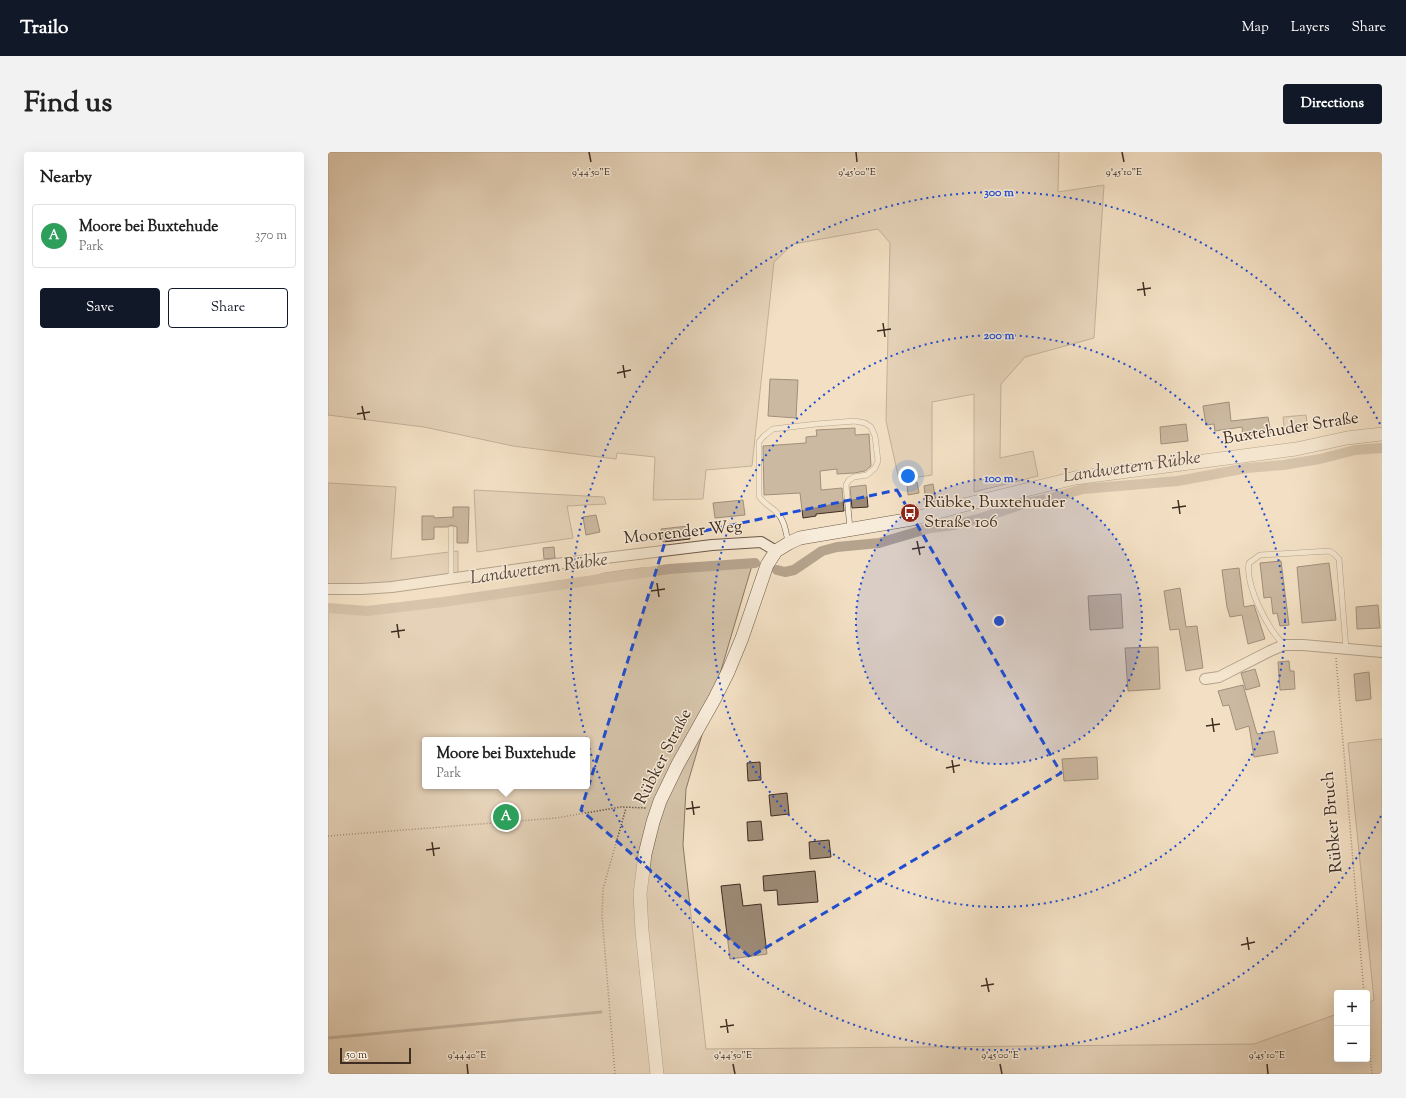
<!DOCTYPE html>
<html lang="en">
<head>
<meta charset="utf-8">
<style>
	:root { --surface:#fff; --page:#f2f2f2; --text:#222; --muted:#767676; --line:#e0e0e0; --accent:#111827 }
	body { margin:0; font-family:"Sorts Mill Goudy",serif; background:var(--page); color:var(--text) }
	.controls { position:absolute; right:12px; bottom:12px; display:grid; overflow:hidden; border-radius:4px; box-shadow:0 4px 16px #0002 }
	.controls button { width:36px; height:36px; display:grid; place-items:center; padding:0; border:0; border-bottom:1px solid var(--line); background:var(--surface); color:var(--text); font:20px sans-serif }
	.scale { position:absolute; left:12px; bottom:10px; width:71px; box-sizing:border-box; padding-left:4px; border:2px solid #3f2d22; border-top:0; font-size:11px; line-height:14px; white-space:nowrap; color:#3f2d22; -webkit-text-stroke:3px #f7ebd9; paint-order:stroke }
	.you { position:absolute; left:580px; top:324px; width:14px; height:14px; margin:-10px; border:3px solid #fff; border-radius:50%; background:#1a73e8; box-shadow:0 0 0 6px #1a73e833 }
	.badge { display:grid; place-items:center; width:26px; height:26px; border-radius:50%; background:var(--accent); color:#fff; font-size:13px; font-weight:700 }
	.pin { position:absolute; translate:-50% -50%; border:2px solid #fff; box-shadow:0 1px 4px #0006 }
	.popup { position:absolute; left:94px; top:585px; width:168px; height:52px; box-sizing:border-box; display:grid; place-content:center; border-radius:4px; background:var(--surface); filter:drop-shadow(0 1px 3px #0005); font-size:13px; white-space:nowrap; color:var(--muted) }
	.popup b { font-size:15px; color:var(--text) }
	.popup::after { content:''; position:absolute; left:50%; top:100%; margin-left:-8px; border:8px solid transparent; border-top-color:var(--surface) }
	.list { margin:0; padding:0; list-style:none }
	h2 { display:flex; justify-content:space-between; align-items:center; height:52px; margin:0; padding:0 16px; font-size:17px }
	h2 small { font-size:13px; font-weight:400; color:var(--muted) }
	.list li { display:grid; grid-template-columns:26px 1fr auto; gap:12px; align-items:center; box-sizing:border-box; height:64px; margin:0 8px 8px; padding:0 8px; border:1px solid var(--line); border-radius:4px }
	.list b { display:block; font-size:15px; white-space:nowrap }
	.list p { margin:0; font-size:13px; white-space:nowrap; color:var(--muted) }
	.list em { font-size:13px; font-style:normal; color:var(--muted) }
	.actions { display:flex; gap:8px; padding:12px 16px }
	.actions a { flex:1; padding:9px 0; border:1px solid var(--accent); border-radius:4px; text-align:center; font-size:14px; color:var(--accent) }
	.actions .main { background:var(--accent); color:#fff }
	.map { position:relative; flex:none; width:1054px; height:922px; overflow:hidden; border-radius:4px }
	header { display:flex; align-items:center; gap:24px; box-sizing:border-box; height:56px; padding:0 20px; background:var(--accent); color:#fff }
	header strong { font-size:19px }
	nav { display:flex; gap:22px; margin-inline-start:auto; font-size:14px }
	.intro { display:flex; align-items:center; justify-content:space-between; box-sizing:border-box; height:96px; padding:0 24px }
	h1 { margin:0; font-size:28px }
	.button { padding:10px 18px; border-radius:4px; background:var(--accent); color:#fff; font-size:14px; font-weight:700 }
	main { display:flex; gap:24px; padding:0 24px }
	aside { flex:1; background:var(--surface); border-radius:4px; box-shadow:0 4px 16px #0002 }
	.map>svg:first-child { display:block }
	.green { fill:#d4c2a8; stroke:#8a7865; fill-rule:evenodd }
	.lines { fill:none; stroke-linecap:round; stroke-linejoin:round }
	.stream { stroke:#867462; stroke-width:3 }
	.canal { stroke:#b6a38d; stroke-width:10 }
	.building { fill:#9d8a76; stroke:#3f2d22 }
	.service-casing { stroke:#6c5a4a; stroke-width:6 }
	.minor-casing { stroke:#6c5a4a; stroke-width:12 }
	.tertiary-casing { stroke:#6c5a4a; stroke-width:14 }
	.path { stroke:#3f2d22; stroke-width:1.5; stroke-dasharray:1 2; stroke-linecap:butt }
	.service { stroke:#f7ebd9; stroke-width:5 }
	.minor { stroke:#f7ebd9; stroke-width:10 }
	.tertiary { stroke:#f7ebd9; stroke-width:13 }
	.marked { fill:none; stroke:#1d4ed8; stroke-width:3; stroke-dasharray:8 5; stroke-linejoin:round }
	.ticks { fill:none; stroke:#3f2d22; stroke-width:1.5 }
	.ring { fill:none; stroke:#1d4ed8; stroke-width:2; stroke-dasharray:2 4 }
	.labels { text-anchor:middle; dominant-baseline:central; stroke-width:3; stroke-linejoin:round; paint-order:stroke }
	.street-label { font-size:17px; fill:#3f2d22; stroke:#f7ebd9 }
	.poi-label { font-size:17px; fill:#3f2d22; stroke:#f7ebd9; text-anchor:start }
	.water-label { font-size:18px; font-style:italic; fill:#5d4a3d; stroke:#f7ebd9 }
	.ticks-label { font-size:10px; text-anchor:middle; fill:#3f2d22; stroke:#f7ebd9; stroke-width:3; stroke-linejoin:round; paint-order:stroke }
	.centre { fill:#1d4ed8; stroke:#f7ebd9; stroke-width:2 }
	.ring-label { font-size:12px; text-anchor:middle; font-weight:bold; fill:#1d4ed8; stroke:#f7ebd9; stroke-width:3; stroke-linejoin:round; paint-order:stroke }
</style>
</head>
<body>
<header>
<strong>Trailo</strong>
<nav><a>Map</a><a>Layers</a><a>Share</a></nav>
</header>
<div class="intro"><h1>Find us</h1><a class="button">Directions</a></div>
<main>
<aside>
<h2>Nearby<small></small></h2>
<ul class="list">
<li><span class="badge" style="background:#2e9e5b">A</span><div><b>Moore bei Buxtehude</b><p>Park</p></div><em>370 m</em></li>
</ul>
<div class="actions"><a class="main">Save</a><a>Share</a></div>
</aside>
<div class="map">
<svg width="1054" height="922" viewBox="0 0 1054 922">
	<rect width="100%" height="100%" fill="#f3e0c4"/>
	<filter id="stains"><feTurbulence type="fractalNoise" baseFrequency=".005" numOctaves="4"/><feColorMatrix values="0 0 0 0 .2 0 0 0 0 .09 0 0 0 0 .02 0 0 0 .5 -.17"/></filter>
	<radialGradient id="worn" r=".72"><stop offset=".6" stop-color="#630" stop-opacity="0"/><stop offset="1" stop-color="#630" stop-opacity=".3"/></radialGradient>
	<!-- green -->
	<g class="green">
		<path d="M0,0H731L730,40L776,33L766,186L697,205L673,232L672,306L705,299L710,324L646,340V242L604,250V323L571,328L558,269L562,91L550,77L465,92L446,110L424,314L378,318L375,347L325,348L327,305L289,301L288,307L185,294L96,275L0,263Z"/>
		<path d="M978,263L980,279L957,283L955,265Z"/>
		<path d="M0,331L68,335L63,407L130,399V422L32,434L0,433Z"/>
		<path d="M146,338L276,345L278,352L239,354L245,386L149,400Z"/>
		<path d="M425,410L358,637L355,693L378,897L926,892L1009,862V907H1039V851L1046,848L1020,591L1054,587V922H0V456L28,458L109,447L154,444L254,428L276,421L313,416ZM97,588H259V634H97Z"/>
	</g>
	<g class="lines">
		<!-- stream -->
		<path class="stream" d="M0,886L273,860"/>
		<!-- canal -->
		<g class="canal">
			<path d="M449,418L457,420L466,418L494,399L509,395L551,391L602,376L626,373L653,366L698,351L720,347L755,337L850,329L919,316L955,313L992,307L1027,298L1054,296"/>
			<path d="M0,456L39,459L115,450L341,417L427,411"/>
		</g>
	</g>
	<!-- building -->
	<g class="building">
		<path d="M442,227L470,228L468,266L440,264Z"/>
		<path d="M901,250L903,269L940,265L943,281L915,284L914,275L887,279L886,272L878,273L875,254Z"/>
		<path d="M858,272L860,289L833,292L832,275Z"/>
		<path d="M527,276V283L541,282L543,314L537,319L526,321L509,322V317L492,319L493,338L514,336L516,359L488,362V364L475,366L472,341L436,343L435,294L478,291V285L489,284L488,278Z"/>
		<path d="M589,330L591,341L580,343L579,332Z"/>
		<path d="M605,332L608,349L598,351L596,334Z"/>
		<path d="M538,333L540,355L524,356L522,335Z"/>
		<path d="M415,348L417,363L387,366L385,351Z"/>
		<path d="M125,355H141L140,391H129V375L123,373L119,375H106V387L94,388V364H106V366L125,365Z"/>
		<path d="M268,363L272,380L258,383L255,365Z"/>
		<path d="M360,374L362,387L335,390L333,377Z"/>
		<path d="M226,395L227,406L216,407L215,396Z"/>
		<path d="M953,409L961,473L952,474L949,461L945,462L943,445L936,446L932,411Z"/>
		<path d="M1001,411L1008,468L974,471L969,415Z"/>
		<path d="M911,416L916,455L926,453L937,487L920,492L914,463L902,465L899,455L894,418Z"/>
		<path d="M852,436L858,475L869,474L875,516L858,519L851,477L842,478L836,439Z"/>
		<path d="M793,442L795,476L762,478L760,444Z"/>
		<path d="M1050,453L1052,476L1029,477L1028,455Z"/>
		<path d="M830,495L832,537L800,539L797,496Z"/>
		<path d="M961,509L962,519H966L967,537L952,538L950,510Z"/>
		<path d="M927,517L932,534L918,538L913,521Z"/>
		<path d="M1041,520L1043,547L1028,549L1026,522Z"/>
		<path d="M915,533L929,582L946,579L950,601L926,605L921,574L908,578L901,553L895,554L890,539Z"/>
		<path d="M769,605L770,627L736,629L734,607Z"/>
		<path d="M432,610L433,628L420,629L419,611Z"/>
		<path d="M459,641L461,662L443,664L441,643Z"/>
		<path d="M433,669L435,688L420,689L419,670Z"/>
		<path d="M501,688L503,705L482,707L481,690Z"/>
		<path d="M487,719L490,750L450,753L449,738L436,739L435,724Z"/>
		<path d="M412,732L415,754L433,752L439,802L402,807L393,734Z"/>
	</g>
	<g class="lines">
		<defs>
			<g id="service">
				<path d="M123,377V427"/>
				<path d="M460,390C458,381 457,369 450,362C444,354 437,354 431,344V290L436,284L445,277L488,272L527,269L537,271L543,275L547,284L550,309L547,316L539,323L526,325L521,328L518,333L522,377"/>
				<path d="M956,493C940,477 917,434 921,411L932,403L1001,399L1006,402L1011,407L1018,497"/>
			</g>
			<g id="minor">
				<path d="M0,437H34L64,435L220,413L384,393L433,390L448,399"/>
				<path d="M877,527L891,525L942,499L956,493H975L1054,500"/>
			</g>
			<path id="tertiary" d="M329,922L314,779L312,742L317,702L325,670L332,649L350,612L387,546L400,520L414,486L439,413L448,399L461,391L472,386L584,367L640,352L747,326L968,297L1019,286L1054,282"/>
		</defs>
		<!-- service casing -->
		<use href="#service" class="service-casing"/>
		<!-- minor casing -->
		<use href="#minor" class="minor-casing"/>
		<!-- tertiary casing -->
		<use href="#tertiary" class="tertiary-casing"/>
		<!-- path -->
		<g class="path">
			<path d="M1008,506L1036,841"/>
			<path d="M0,684L228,666L293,655L318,656"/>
			<path d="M1039,870L1044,922"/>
			<path d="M287,922L274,764L275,737L298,656"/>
		</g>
		<!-- service -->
		<use href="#service" class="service"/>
		<!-- minor -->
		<use href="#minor" class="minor"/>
		<!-- tertiary -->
		<use href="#tertiary" class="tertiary"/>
	</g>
	<!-- marked area -->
	<path d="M0 0H1054V922H0ZM569,338L733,621L422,805L253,658L338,387Z" fill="#f3e0c4" fill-opacity=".55" fill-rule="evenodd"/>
	<path class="marked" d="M569,338L733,621L422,805L253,658L338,387Z"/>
	<!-- ticks -->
	<path class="ticks" d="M261,0L263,10M528,0L529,10M794,0L796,10M815,130L817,144M809,138L823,136M555,171L557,185M549,179L563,177M295,213L297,226M289,221L303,218M34,254L37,268M29,262L42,260M850,348L852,362M844,356L858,354M589,389L592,403M584,397L597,395M329,431L331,445M323,439L337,437M69,472L71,486M63,480L77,478M884,566L886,580M878,574L892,572M624,608L626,621M618,616L632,613M364,649L366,663M358,657L372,655M104,690L106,704M98,698L112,696M919,785L921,798M913,793L927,790M658,826L661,840M653,834L666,832M398,867L400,881M392,875L406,873M139,912L140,922M405,912L407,922M672,912L674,922M939,912L940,922"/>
	<!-- distance rings -->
	<circle cx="671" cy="469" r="143" fill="#1d4ed8" fill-opacity=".12"/>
	<g class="ring">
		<circle cx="671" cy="469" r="143"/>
		<circle cx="671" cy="469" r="286"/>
		<path d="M1053 664A429 429 0 1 1 1053 274"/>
	</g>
	<!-- icons -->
	<defs>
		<symbol id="bus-disc" viewBox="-11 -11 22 22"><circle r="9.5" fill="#8f2418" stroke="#f7ebd9"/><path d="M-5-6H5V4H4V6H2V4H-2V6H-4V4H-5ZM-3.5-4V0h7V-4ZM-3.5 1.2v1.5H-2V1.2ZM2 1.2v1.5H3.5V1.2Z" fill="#fff"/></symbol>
	</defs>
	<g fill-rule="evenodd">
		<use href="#bus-disc" x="571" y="350" width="22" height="22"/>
	</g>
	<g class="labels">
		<!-- street labels -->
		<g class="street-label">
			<text transform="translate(963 277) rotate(-9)">Buxtehuder Straße</text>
			<text transform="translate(355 381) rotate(-6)">Moorender Weg</text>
			<text transform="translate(336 605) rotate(-63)">Rübker Straße</text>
			<text transform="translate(1005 670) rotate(-95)">Rübker Bruch</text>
		</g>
		<!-- poi labels -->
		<g class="poi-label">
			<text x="596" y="351">Rübke, Buxtehuder<tspan x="596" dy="20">Straße 106</tspan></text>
		</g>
		<!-- water labels -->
		<g class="water-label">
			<text transform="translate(804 316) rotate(-8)">Landwettern Rübke</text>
			<text transform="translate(211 418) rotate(-8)">Landwettern Rübke</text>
		</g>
	</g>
	<g class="ticks-label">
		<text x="263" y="23">9°44'50"E</text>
		<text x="529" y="23">9°45'00"E</text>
		<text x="796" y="23">9°45'10"E</text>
		<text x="139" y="906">9°44'40"E</text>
		<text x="405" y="906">9°44'50"E</text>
		<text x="672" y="906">9°45'00"E</text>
		<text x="939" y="906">9°45'10"E</text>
	</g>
	<circle cx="671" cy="469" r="6" class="centre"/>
	<g class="ring-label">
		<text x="671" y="44">300 m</text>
		<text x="671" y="187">200 m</text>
		<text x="671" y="330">100 m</text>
	</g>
	<rect width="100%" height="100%" filter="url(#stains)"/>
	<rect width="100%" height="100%" fill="url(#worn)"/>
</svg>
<div class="controls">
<button>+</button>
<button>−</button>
</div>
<div class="scale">50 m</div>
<div class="you"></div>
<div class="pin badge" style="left:178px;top:665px;background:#2e9e5b">A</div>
<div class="popup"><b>Moore bei Buxtehude</b>Park</div>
</div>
</main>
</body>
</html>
